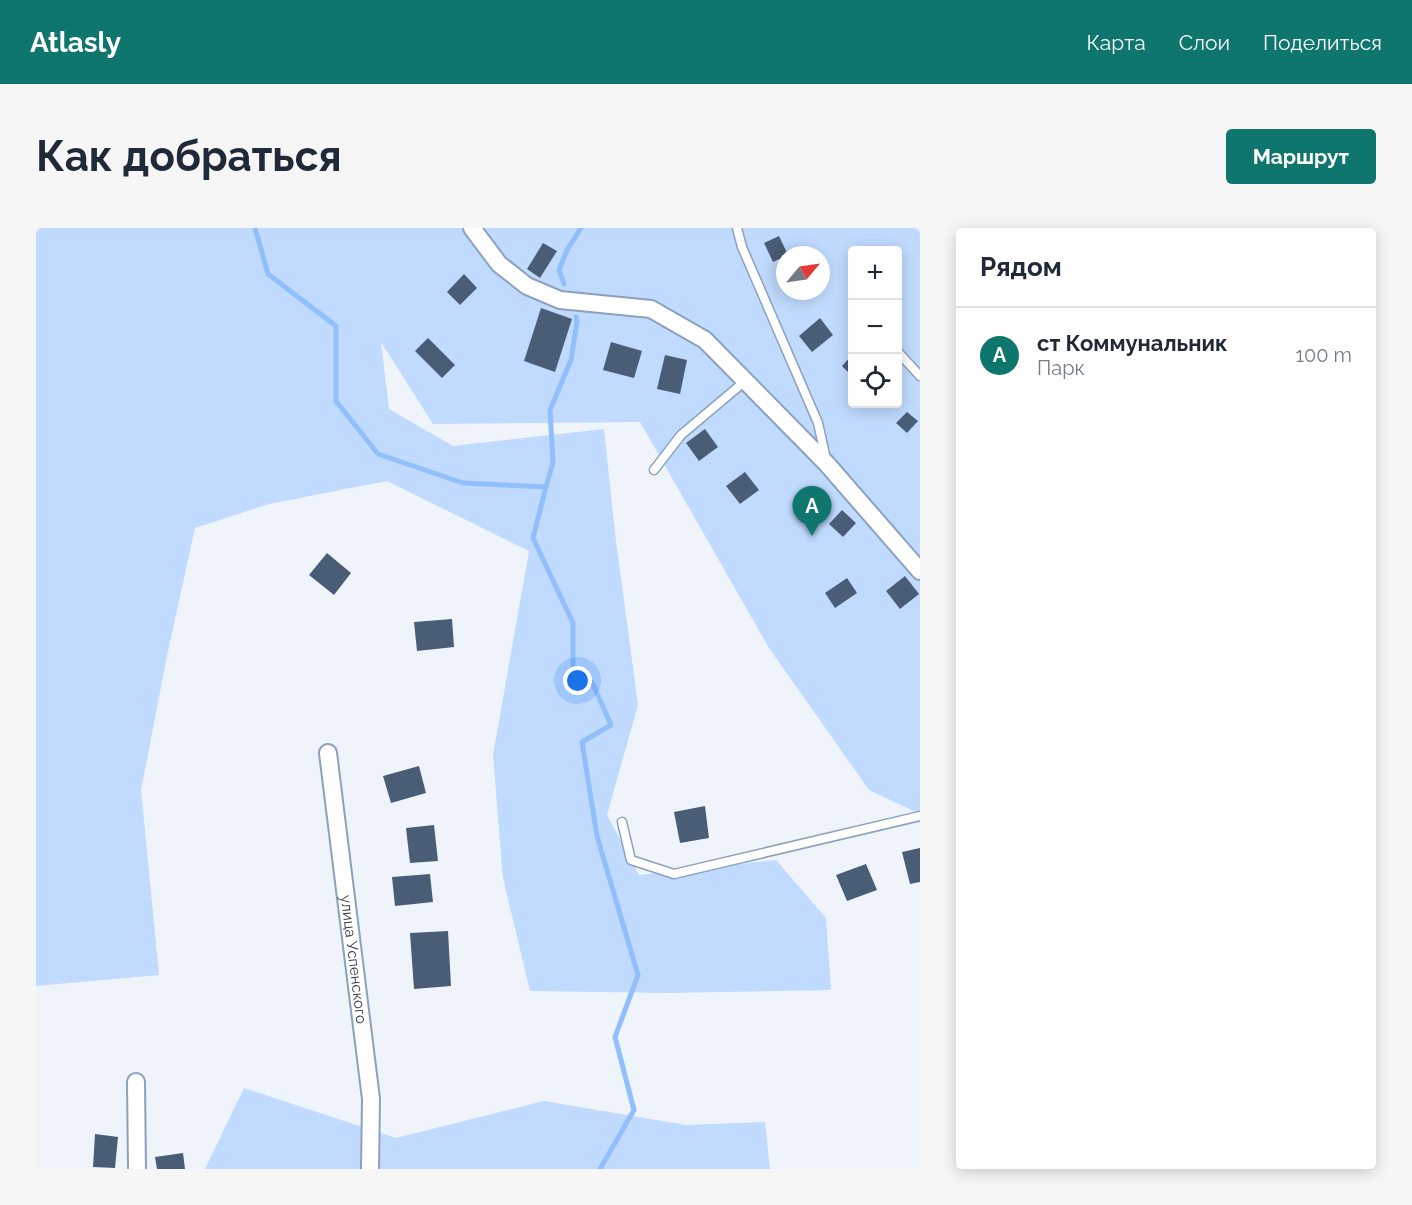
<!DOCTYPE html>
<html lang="ru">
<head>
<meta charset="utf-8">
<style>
	:root { --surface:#fff; --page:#f6f6f7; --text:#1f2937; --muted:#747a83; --line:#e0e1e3; --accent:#0f766e }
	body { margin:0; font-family:Raleway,sans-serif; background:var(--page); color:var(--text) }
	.controls { position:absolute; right:18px; top:18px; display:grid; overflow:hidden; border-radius:6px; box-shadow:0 3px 15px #0003 }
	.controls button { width:54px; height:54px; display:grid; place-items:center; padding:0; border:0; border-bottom:2px solid var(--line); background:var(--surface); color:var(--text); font:30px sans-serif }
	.compass { position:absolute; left:740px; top:18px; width:54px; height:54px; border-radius:50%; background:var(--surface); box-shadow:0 3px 15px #0003; rotate:61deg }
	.you { position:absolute; left:542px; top:453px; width:21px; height:21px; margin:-15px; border:4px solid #fff; border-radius:50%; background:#1a73e8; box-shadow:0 0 0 9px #1a73e833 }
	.badge { display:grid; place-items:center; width:39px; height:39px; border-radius:50%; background:var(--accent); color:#fff; font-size:20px; font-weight:700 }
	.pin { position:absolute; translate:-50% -50px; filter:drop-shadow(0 2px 3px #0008) }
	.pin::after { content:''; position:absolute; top:32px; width:21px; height:18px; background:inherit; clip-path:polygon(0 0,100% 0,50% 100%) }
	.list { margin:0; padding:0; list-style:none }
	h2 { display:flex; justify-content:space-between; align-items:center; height:78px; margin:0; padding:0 24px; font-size:26px }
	h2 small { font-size:20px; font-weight:400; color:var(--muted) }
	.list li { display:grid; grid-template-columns:39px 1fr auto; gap:18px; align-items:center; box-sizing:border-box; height:96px; padding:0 24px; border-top:2px solid var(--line) }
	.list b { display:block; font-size:22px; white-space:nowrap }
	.list p { margin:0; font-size:20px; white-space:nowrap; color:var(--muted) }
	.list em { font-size:20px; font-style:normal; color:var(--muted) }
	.icon { flex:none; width:33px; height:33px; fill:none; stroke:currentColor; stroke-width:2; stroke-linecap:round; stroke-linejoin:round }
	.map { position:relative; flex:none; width:884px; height:941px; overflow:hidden; border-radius:6px }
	header { display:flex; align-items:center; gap:36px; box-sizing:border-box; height:84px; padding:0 30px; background:var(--accent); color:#fff }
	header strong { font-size:28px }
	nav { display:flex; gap:33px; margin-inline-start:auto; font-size:21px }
	.intro { display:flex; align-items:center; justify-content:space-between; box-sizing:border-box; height:144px; padding:0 36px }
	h1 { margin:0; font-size:42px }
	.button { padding:15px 27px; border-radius:6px; background:var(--accent); color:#fff; font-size:21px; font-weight:700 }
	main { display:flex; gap:36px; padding:0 36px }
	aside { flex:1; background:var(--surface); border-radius:6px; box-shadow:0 3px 15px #0003 }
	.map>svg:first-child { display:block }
	.green { fill:#c0dbff; fill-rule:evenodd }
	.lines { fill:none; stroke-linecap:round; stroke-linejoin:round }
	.stream { stroke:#91bffc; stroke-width:5 }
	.building { fill:#4a5d76 }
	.lane-casing { stroke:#8ca1bd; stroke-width:11 }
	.street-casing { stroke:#8ca1bd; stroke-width:20 }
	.lane { stroke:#fff; stroke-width:8 }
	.street { stroke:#fff; stroke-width:16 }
	.labels { text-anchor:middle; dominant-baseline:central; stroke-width:6; stroke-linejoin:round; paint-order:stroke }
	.street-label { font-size:15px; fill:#323a46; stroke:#eff4fa }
</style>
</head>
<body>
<header>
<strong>Atlasly</strong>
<nav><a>Карта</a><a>Слои</a><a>Поделиться</a></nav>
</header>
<div class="intro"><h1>Как добраться</h1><a class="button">Маршрут</a></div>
<main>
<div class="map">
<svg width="884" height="941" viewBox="0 0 884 941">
	<rect width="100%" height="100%" fill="#eff4fa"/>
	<!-- green -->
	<g class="green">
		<path d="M0,0H884V586L833,562L733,420L604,194L397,196L345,114L353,181L417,218L568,201L579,305L602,477L571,587L603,647L740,632L790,690L795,762L631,765L494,763L467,650L457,527L493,323L351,253L233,276L159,300L131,428L105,562L123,747L0,758ZM816,22H862V176H816ZM749,27H785V63H749Z"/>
		<path d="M208,860L360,910L508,873L650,897L729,894L734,941H169Z"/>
	</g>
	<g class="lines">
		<!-- stream -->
		<g class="stream">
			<path d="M219,0L232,46L300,98V173L342,226L427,255L510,259L497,310L537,395V439L557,456L575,497L546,514L561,608L602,747L579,809L598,882L564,941"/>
			<path d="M528,56L523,42L531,22L545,0"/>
			<path d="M510,259L517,234L514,182L535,132L541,93L540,89"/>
		</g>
	</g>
	<!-- building -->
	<g class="building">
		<path d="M743,8L752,27L737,34L728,15Z"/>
		<path d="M507,15L521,23L504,50L491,41Z"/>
		<path d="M428,46L441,60L424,77L411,64Z"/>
		<path d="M505,80L536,91L519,144L488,133Z"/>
		<path d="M784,90L797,107L776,124L763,108Z"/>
		<path d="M392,110L419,137L406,150L379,123Z"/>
		<path d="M575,114L606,123L598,150L567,142Z"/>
		<path d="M629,127L651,132L644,166L621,161Z"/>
		<path d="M816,127V148L806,138Z"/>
		<path d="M871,184L882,193L871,205L860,195Z"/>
		<path d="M669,201L682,219L663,233L650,215Z"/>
		<path d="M709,244L723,262L704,276L690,258Z"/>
		<path d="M806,282L820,295L807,309L793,296Z"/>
		<path d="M291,325L315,345L298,367L273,347Z"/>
		<path d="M869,348L883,366L864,381L850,363Z"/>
		<path d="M811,350L821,365L799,380L789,365Z"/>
		<path d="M416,391L418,419L381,423L378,394Z"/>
		<path d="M383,538L390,565L355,575L347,548Z"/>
		<path d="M669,578L673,610L644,615L638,584Z"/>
		<path d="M398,597L402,633L374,635L370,600Z"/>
		<path d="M884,620V654L874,656L866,624Z"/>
		<path d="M830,636L841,662L811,673L800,647Z"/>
		<path d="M394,646L397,674L359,678L356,649Z"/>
		<path d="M412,703L415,758L378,761L374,705Z"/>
		<path d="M59,906L82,909L79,940L57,939Z"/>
		<path d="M147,925L149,941H121L119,929Z"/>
	</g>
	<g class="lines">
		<defs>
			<g id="lane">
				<path d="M701,0L706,19L782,195L790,231"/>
				<path d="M862,124L884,148"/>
				<path d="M618,242L645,207L708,154"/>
				<path d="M586,594L595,632L638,646L884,588"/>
			</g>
			<g id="street">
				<path d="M436,0L463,36L491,58L524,72L615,81L669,112L791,236L884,343"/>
				<path id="s1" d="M292,525L335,871L334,941"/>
				<path d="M100,854L101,941"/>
			</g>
		</defs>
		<!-- lane casing -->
		<use href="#lane" class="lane-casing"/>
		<!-- street casing -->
		<use href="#street" class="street-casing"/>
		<!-- lane -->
		<use href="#lane" class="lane"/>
		<!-- street -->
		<use href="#street" class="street"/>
	</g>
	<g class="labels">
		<!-- street labels -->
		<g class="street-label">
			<text stroke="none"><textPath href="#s1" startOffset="208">улица Успенского</textPath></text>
		</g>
	</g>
</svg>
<div class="controls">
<button>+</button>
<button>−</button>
<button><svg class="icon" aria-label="locate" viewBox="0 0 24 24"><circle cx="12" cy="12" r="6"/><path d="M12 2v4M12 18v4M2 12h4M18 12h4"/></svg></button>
</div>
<svg class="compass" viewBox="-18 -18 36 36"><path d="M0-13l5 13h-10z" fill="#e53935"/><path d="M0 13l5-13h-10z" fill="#747a83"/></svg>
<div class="you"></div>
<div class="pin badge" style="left:776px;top:308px">A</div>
</div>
<aside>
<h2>Рядом<small></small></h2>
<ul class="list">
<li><span class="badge">A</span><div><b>ст Коммунальник</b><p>Парк</p></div><em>100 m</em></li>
</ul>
</aside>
</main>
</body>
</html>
